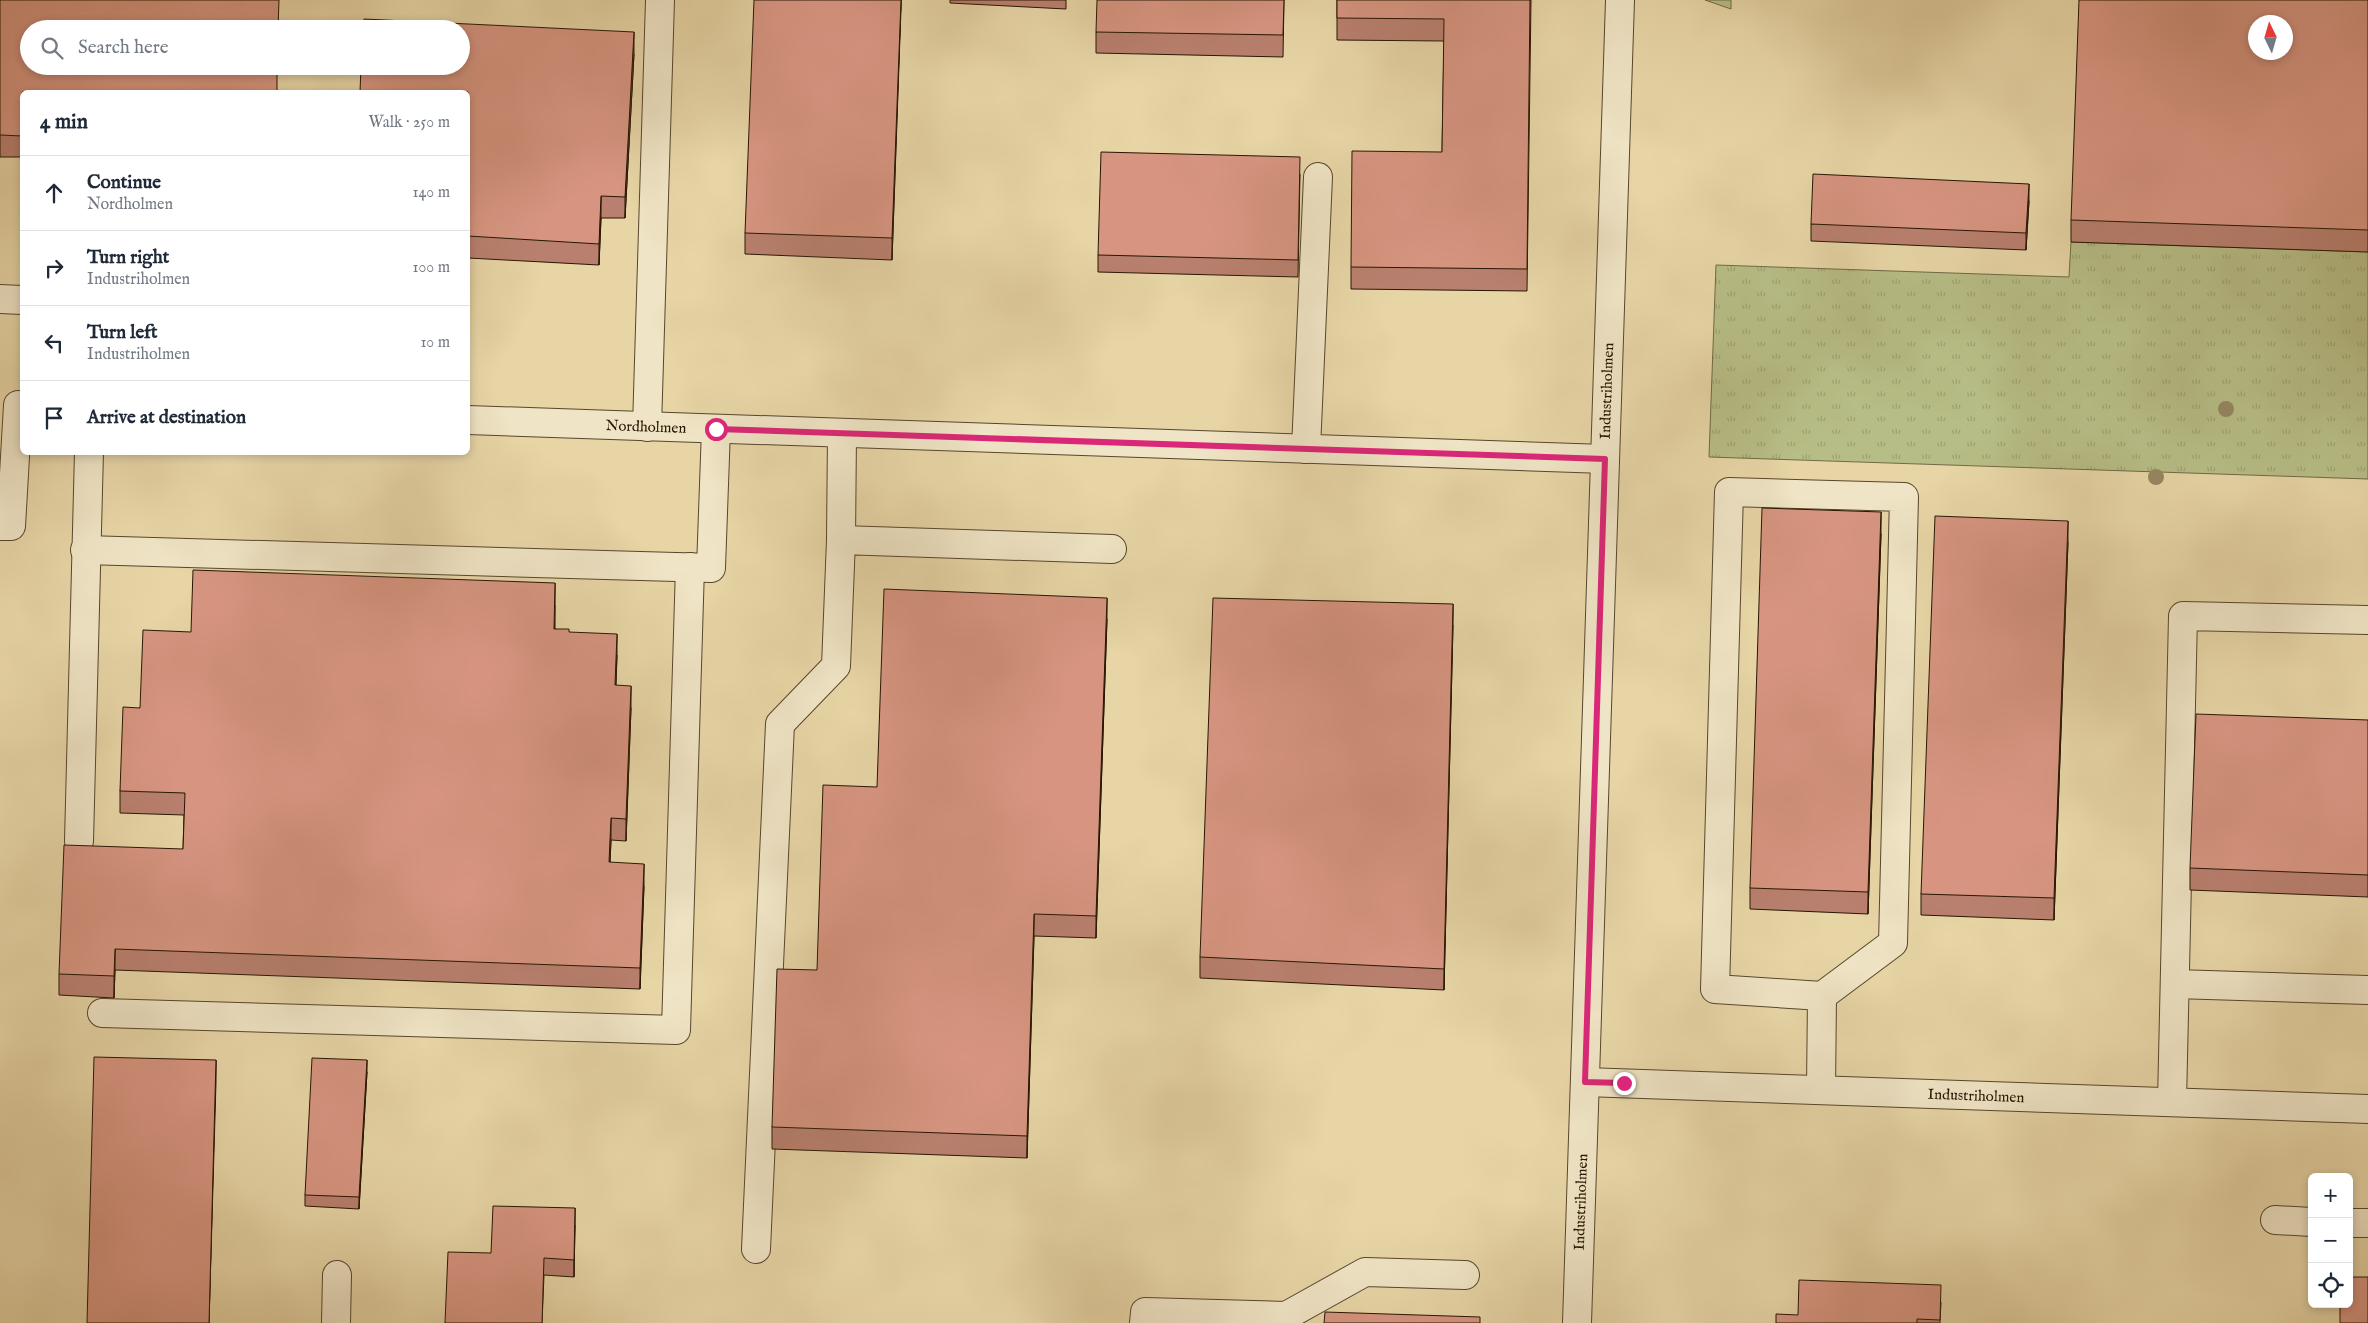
<!DOCTYPE html>
<html lang="en">
<head>
<meta charset="utf-8">
<style>
	:root { --surface:#fff; --page:#f6f6f7; --text:#1f2937; --muted:#747a83; --line:#e0e1e3 }
	body { margin:0; font-family:"IM FELL English",serif; background:var(--page); color:var(--text) }
	.controls { position:absolute; right:15px; bottom:15px; display:grid; overflow:hidden; border-radius:8px; box-shadow:0 2px 8px #0003 }
	.controls button { width:45px; height:45px; display:grid; place-items:center; padding:0; border:0; border-bottom:1px solid var(--line); background:var(--surface); color:var(--text); font:25px sans-serif }
	.compass { position:absolute; left:2248px; top:15px; width:45px; height:45px; border-radius:50%; background:var(--surface); box-shadow:0 2px 8px #0003; rotate:355deg }
	.stop { position:absolute; width:15px; height:15px; margin:-11px; border:4px solid #db2777; border-radius:50%; background:#fff }
	.stop.end { background:#db2777; border-color:#fff; box-shadow:0 1px 5px #0008 }
	.list { margin:0; padding:0; list-style:none }
	h2 { display:flex; justify-content:space-between; align-items:center; height:65px; margin:0; padding:0 20px; font-size:21px }
	h2 small { font-size:16px; font-weight:400; color:var(--muted) }
	.list li { display:grid; grid-template-columns:32px 1fr auto; gap:15px; align-items:center; box-sizing:border-box; height:75px; padding:0 20px; border-top:1px solid var(--line) }
	.list b { display:block; font-size:19px; white-space:nowrap }
	.list p { margin:0; font-size:16px; white-space:nowrap; color:var(--muted) }
	.list em { font-size:16px; font-style:normal; color:var(--muted) }
	.icon { flex:none; width:28px; height:28px; fill:none; stroke:currentColor; stroke-width:2; stroke-linecap:round; stroke-linejoin:round }
	.map { position:relative; flex:none; width:2368px; height:1323px; overflow:hidden }
	.search { position:absolute; background:var(--surface); box-shadow:0 2px 8px #0003; left:20px; top:20px; width:450px; height:55px; display:flex; align-items:center; gap:12px; box-sizing:border-box; padding:0 18px; border-radius:28px; color:var(--muted); font-size:19px }
	.panel { position:absolute; background:var(--surface); box-shadow:0 2px 8px #0003; left:20px; top:90px; width:450px; height:365px; border-radius:8px }
	.map>svg:first-child { display:block }
	.grass { fill:url(#grass-tufts); stroke:#706a44 }
	.lines { fill:none; stroke-linecap:round; stroke-linejoin:round }
	.minor-casing { stroke:#58462c; stroke-width:30 }
	.minor { stroke:#efe4c5; stroke-width:28 }
	.tree { fill:#968762 }
	.wall { fill:#b9806f; stroke:#281603 }
	.shaded-wall { fill:#96685a; stroke:#281603 }
	.building { fill:#d79581; stroke:#281603; fill-rule:evenodd }
	.route { stroke:#db2777; stroke-width:6 }
	.labels { text-anchor:middle; dominant-baseline:central; stroke-width:4.5; stroke-linejoin:round; paint-order:stroke }
	.street-label { font-size:15px; fill:#281603; stroke:#efe4c5 }
</style>
</head>
<body>
<div class="map">
<svg width="2368" height="1323" viewBox="0 0 2368 1323">
	<defs>
		<pattern id="grass-tufts" width="24" height="20" patternUnits="userSpaceOnUse" patternTransform="scale(1.25)"><rect width="24" height="20" fill="#b7bd86"/><path d="M3 7l-1-3M5 7V3M7 7l1-3M15 17l-1-3M17 17v-4M19 17l1-3" fill="none" stroke="#9da272"/></pattern>
	</defs>
	<rect width="100%" height="100%" fill="#e7d5a6"/>
	<filter id="stains"><feTurbulence type="fractalNoise" baseFrequency=".004" numOctaves="4"/><feColorMatrix values="0 0 0 0 .2 0 0 0 0 .09 0 0 0 0 .02 0 0 0 .5 -.17"/></filter>
	<radialGradient id="worn" r=".72"><stop offset=".6" stop-color="#630" stop-opacity="0"/><stop offset="1" stop-color="#630" stop-opacity=".3"/></radialGradient>
	<!-- grass -->
	<g class="grass">
		<path d="M1705,0H1731V9Z"/>
		<path d="M2071,242L2368,252V479L1709,457L1716,265L2069,277Z"/>
	</g>
	<g class="lines">
		<defs>
			<g id="minor">
				<path d="M0,299L22,300"/>
				<path d="M468,420L1605,459"/>
				<path d="M647,427L660,0"/>
				<path d="M1306,449L1318,177"/>
				<path d="M0,526H11L18,405"/>
				<path d="M841,540L842,434"/>
				<path d="M85,550L711,568L716,429"/>
				<path d="M79,841L89,452"/>
				<path d="M2175,984L2368,990"/>
				<path d="M102,1013L676,1030L690,567"/>
				<path d="M1585,1082L2368,1109"/>
				<path d="M1821,1090L1822,996L1715,989L1729,492L1904,497L1893,943L1822,996"/>
				<path d="M2172,1102L2183,616L2368,620"/>
				<path d="M2275,1220L2312,1222"/>
				<path d="M2349,1223H2368"/>
				<path d="M756,1249L780,724L836,666L841,540L1112,549"/>
				<path d="M336,1323L337,1275"/>
				<path d="M1144,1323L1145,1312L1286,1316L1365,1272L1465,1275"/>
				<path d="M1577,1323L1620,0"/>
			</g>
		</defs>
		<!-- minor casing -->
		<use href="#minor" class="minor-casing"/>
		<!-- minor -->
		<use href="#minor" class="minor"/>
	</g>
	<!-- trees -->
	<g class="tree">
		<circle cx="2226" cy="409" r="8"/>
		<circle cx="2156" cy="477" r="8"/>
	</g>
	<!-- wall -->
	<g class="wall">
		<path d="M0,0L22,92V157H0Z"/>
		<path d="M901,0L892,260L745,254V233Z"/>
		<path d="M950,0H1066V9L950,3Z"/>
		<path d="M1284,0L1283,57L1096,53V32Z"/>
		<path d="M1337,0H1531L1527,291L1351,289V267L1442,152L1444,41L1337,40Z"/>
		<path d="M2368,0V252L2071,242V220Z"/>
		<path d="M634,54L625,218H601L599,265L468,258V92Z"/>
		<path d="M1300,174L1298,277L1098,272V255Z"/>
		<path d="M2029,201L2026,250L1811,241V224Z"/>
		<path d="M1881,534L1868,914L1750,909V888Z"/>
		<path d="M2068,542L2054,920L1921,915V894Z"/>
		<path d="M555,605V629L569,632L617,655L616,685L631,708L626,841L611,840L610,862L644,886L640,989L115,970L114,998L59,995V974L183,849L184,815L120,813V791L140,708L191,632Z"/>
		<path d="M1107,619L1096,938L1034,936L1027,1158L772,1149V1127L817,970L877,787Z"/>
		<path d="M1453,625L1444,990L1200,978V957Z"/>
		<path d="M2368,720V897L2190,890V868Z"/>
		<path d="M367,1072L359,1209L305,1206V1195Z"/>
		<path d="M575,1225L574,1277L544,1275L542,1323H445L491,1253Z"/>
		<path d="M1941,1302L1940,1323H1776Z"/>
	</g>
	<!-- shaded-wall -->
	<g class="shaded-wall">
		<path d="M901,0V9L892,260V238Z"/>
		<path d="M634,32V54L625,218V197Z"/>
		<path d="M2029,184V201L2026,250V233Z"/>
		<path d="M601,196V218L599,265V244Z"/>
		<path d="M1881,512V534L1868,914V892Z"/>
		<path d="M2068,521V542L2054,920V898Z"/>
		<path d="M555,583V605L554,650V629Z"/>
		<path d="M1107,598V619L1096,938V916Z"/>
		<path d="M1453,604V625L1444,990V969Z"/>
		<path d="M617,634V655L615,707V685Z"/>
		<path d="M631,686V708L626,841V819Z"/>
		<path d="M611,818V840L609,884V862Z"/>
		<path d="M644,864V886L640,989V968Z"/>
		<path d="M1034,914V936L1027,1158V1136Z"/>
		<path d="M115,949V970L114,998V976Z"/>
		<path d="M216,1060V1082L209,1323Z"/>
		<path d="M367,1060V1072L359,1209V1197Z"/>
		<path d="M575,1208V1225L574,1277V1260Z"/>
	</g>
	<!-- building -->
	<g class="building">
		<path d="M0,0H279L278,29H29V66H277V92H22V136L0,135Z"/>
		<path d="M754,0H901L892,238L745,233Z"/>
		<path d="M1097,0H1284L1283,35L1096,32Z"/>
		<path d="M1337,0H1530L1527,269L1351,267L1352,151L1442,152L1444,19L1337,18Z"/>
		<path d="M2079,0H2368V230L2071,220ZM2256,22H2286V52H2256Z"/>
		<path d="M364,19L634,32L625,197L601,196L599,244L468,236V92H360L361,66H461V29H363Z"/>
		<path d="M1101,152L1300,157L1298,260L1098,255Z"/>
		<path d="M1813,174L2029,184L2026,233L1811,224Z"/>
		<path d="M1762,508L1881,512L1868,892L1750,888Z"/>
		<path d="M1935,516L2068,521L2054,898L1921,894Z"/>
		<path d="M193,570L555,583L554,629H569V632L617,634L615,685L631,686L626,819L611,818L609,862L644,864L640,968L115,949L114,976L59,974L64,845L183,849L185,793L120,791L123,707L140,708L143,630L191,632Z"/>
		<path d="M884,589L1107,598L1096,916L1034,914L1027,1136L772,1127L777,969L817,970L823,785L877,787Z"/>
		<path d="M1213,598L1453,604L1444,969L1200,957Z"/>
		<path d="M2196,714L2368,720V875L2190,868Z"/>
		<path d="M94,1057L216,1060L209,1323H87Z"/>
		<path d="M312,1058L367,1060L359,1197L305,1195Z"/>
		<path d="M493,1206L575,1208L574,1260L544,1258L542,1323H445L448,1252L491,1253Z"/>
		<path d="M2349,1277H2368V1323H2340V1304H2349Z"/>
		<path d="M1799,1280L1941,1285L1940,1320L1917,1319V1323H1776V1314L1798,1315Z"/>
		<path d="M1325,1312L1480,1317V1323H1324Z"/>
	</g>
	<g class="lines">
		<!-- route -->
		<path class="route" d="M716,429L1605,459L1585,1082L1624,1083"/>
	</g>
	<g class="labels">
		<!-- street labels -->
		<g class="street-label">
			<text transform="translate(1607 391) rotate(-88)">Industriholmen</text>
			<text transform="translate(646 427) rotate(2)">Nordholmen</text>
			<text transform="translate(1976 1096) rotate(2)">Industriholmen</text>
			<text transform="translate(1581 1202) rotate(-88)">Industriholmen</text>
		</g>
	</g>
	<rect width="100%" height="100%" filter="url(#stains)"/>
	<rect width="100%" height="100%" fill="url(#worn)"/>
</svg>
<div class="controls">
<button>+</button>
<button>−</button>
<button><svg class="icon" aria-label="locate" viewBox="0 0 24 24"><circle cx="12" cy="12" r="6"/><path d="M12 2v4M12 18v4M2 12h4M18 12h4"/></svg></button>
</div>
<svg class="compass" viewBox="-18 -18 36 36"><path d="M0-13l5 13h-10z" fill="#e53935"/><path d="M0 13l5-13h-10z" fill="#747a83"/></svg>
<div class="stop" style="left:716px;top:429px"></div>
<div class="stop end" style="left:1624px;top:1083px"></div>
<div class="search"><svg class="icon" aria-label="search" viewBox="0 0 24 24"><circle cx="10" cy="10" r="6"/><path d="M15 15l6 6"/></svg>Search here</div>
<section class="panel">
<h2>4 min<small>Walk · 250 m</small></h2>
<ul class="list">
<li><svg class="icon" aria-label="ahead" viewBox="0 0 24 24"><path d="M12 20V5M6 11l6-6 6 6"/></svg><div><b>Continue</b><p>Nordholmen</p></div><em>140 m</em></li>
<li><svg class="icon" aria-label="right" viewBox="0 0 24 24"><path d="M7 20v-9h11M14 6l5 5-5 5"/></svg><div><b>Turn right</b><p>Industriholmen</p></div><em>100 m</em></li>
<li><svg class="icon" aria-label="left" viewBox="0 0 24 24"><path d="M17 20v-9H6M10 6l-5 5 5 5"/></svg><div><b>Turn left</b><p>Industriholmen</p></div><em>10 m</em></li>
<li><svg class="icon" aria-label="arrive" viewBox="0 0 24 24"><path d="M6 21V4h12l-3 4 3 4H6"/></svg><div><b>Arrive at destination</b></div></li>
</ul>
</section>
</div>
</body>
</html>
